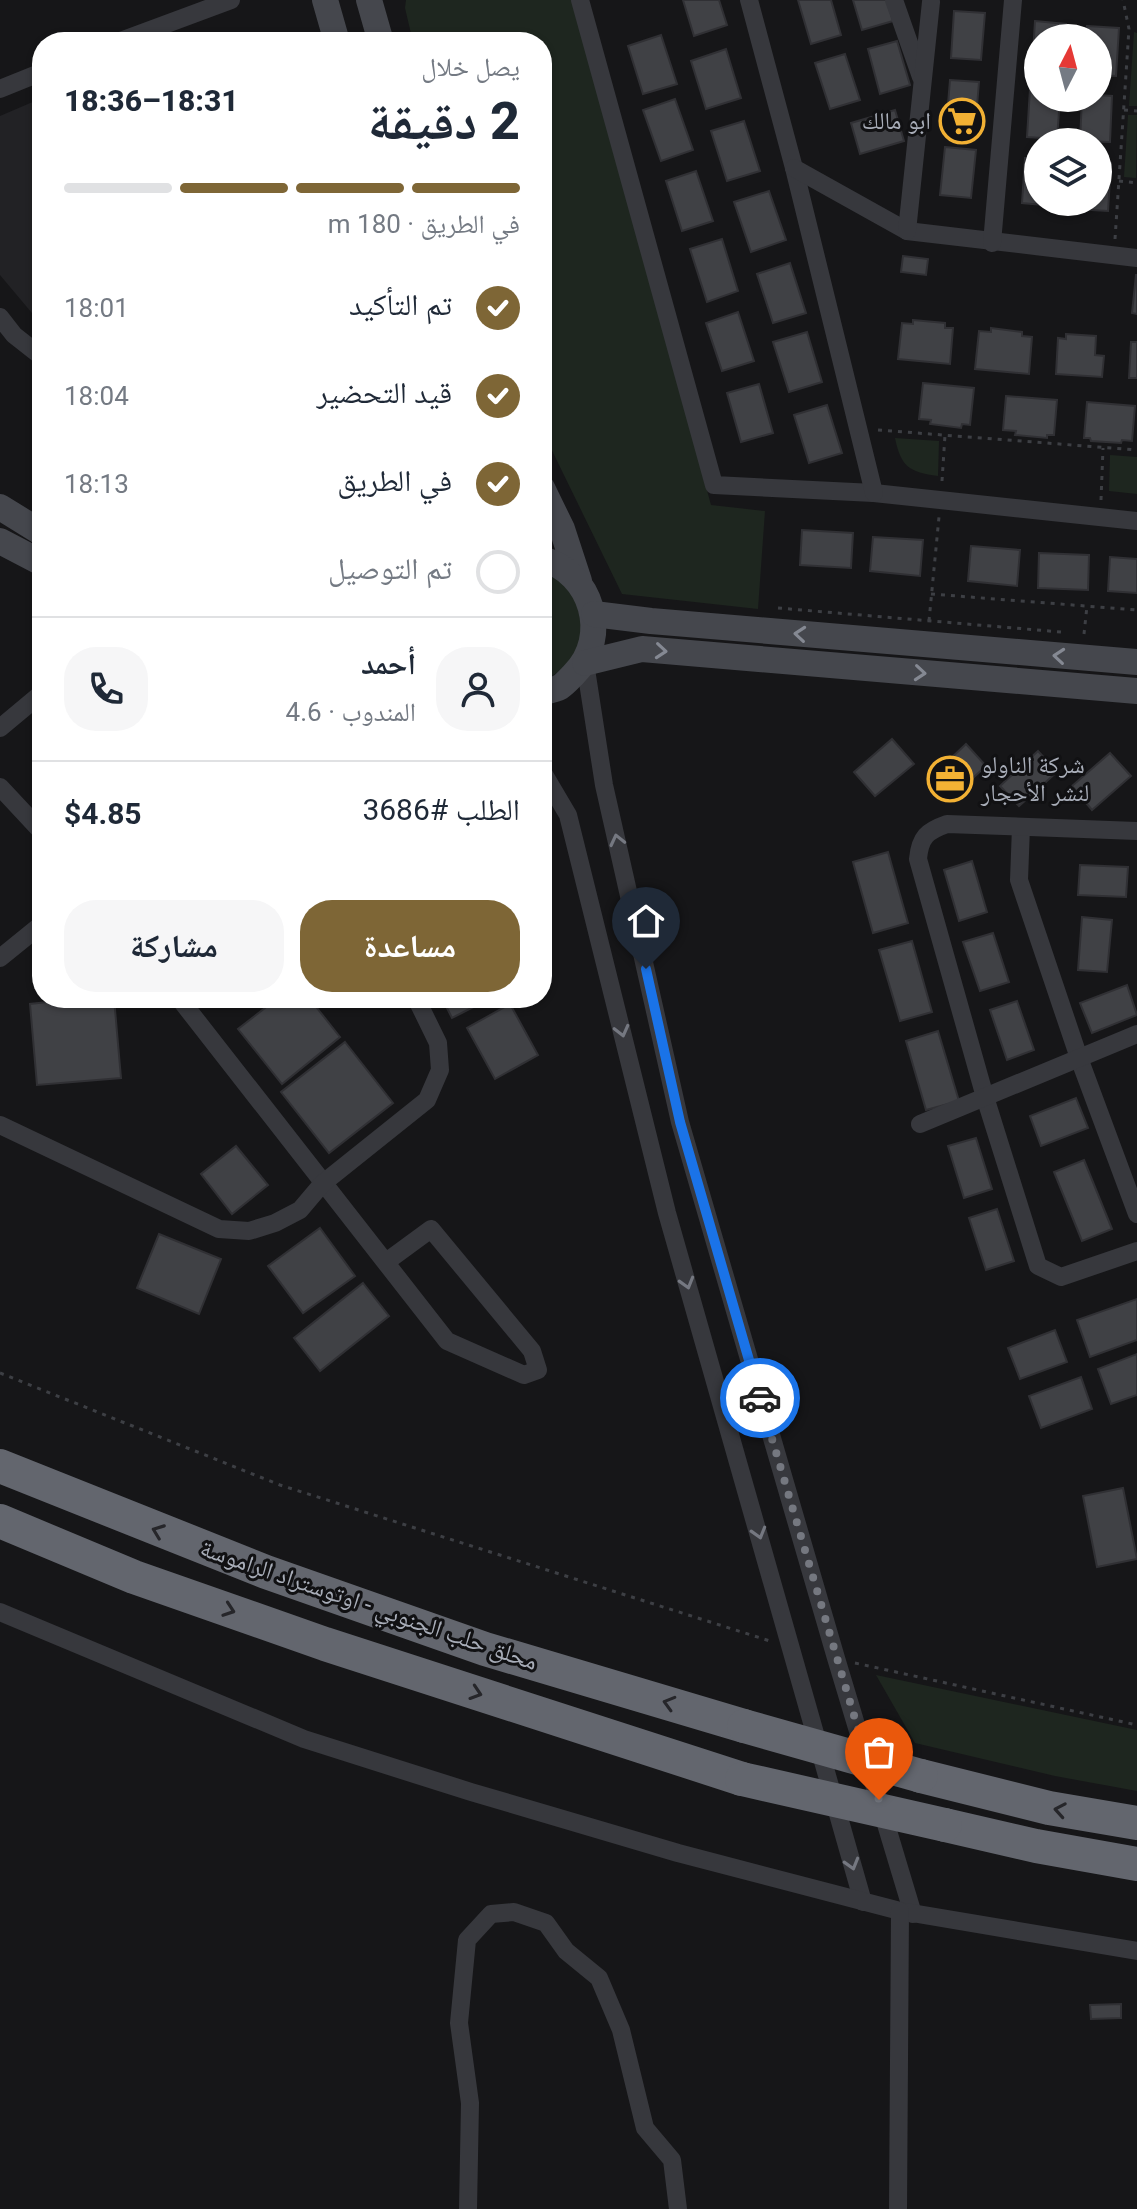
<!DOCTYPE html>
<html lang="ar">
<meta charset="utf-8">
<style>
body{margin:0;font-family:Roboto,"Noto Naskh Arabic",sans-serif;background:#f6f6f7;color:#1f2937;direction:rtl;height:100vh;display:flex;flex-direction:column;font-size:30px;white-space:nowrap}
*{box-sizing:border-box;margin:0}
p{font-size:26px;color:#747a83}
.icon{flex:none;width:44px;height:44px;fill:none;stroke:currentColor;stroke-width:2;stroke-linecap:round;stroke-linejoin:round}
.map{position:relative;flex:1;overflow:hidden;direction:ltr}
.panel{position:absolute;left:32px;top:32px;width:520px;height:976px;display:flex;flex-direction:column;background:#fff;border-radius:32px;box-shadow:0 2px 6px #0004;direction:rtl}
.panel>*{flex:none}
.needle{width:52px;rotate:6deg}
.buttons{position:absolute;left:1024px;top:24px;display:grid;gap:16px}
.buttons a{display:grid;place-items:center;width:88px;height:88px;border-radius:50%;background:#fff;box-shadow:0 2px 6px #0004;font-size:40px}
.pin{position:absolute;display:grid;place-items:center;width:68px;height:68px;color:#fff;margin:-82px -34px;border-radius:50% 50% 50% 0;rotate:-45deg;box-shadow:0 0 8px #0007}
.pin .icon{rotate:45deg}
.courier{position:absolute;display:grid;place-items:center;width:80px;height:80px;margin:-40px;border:6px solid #1a73e8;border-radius:50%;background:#fff;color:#222;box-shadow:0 2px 10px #0007}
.headline em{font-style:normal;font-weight:800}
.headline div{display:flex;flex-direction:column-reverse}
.headline{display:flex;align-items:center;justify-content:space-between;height:136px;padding:0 32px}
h1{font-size:52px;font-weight:800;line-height:60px}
.bar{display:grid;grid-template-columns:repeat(4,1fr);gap:12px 8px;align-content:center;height:96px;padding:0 32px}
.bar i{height:10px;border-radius:6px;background:#e0e1e3}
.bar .on{background:#7e6636}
.bar p{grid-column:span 4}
.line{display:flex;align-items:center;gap:20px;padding:0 32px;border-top:2px solid #e0e1e3}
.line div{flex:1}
.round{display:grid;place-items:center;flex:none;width:84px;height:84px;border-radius:32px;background:#f6f6f7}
ol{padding:0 32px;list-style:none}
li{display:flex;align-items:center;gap:24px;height:88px}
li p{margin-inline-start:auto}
li .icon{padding:8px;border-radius:50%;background:#7e6636;color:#fff;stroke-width:4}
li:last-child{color:#747a83}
li i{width:44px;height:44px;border:4px solid #e0e1e3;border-radius:50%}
.button{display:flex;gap:16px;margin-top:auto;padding:16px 32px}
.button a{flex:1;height:92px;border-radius:32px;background:#7e6636;color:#fff;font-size:32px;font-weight:800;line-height:92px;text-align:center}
.button a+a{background:#f6f6f7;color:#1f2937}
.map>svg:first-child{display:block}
.built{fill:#222225}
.green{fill:#1e261f}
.building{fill:#404145;stroke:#303034;stroke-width:2}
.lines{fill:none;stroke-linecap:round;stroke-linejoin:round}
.path{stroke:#3d3f44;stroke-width:3;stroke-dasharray:4 6;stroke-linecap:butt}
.street{stroke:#37383d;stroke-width:18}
.secondary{stroke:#45474d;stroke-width:26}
.highway{stroke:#63666e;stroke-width:34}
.highway-bridge{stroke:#63666e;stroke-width:34}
.oneway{stroke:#858993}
.oneway2{stroke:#757881}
.oneway3{stroke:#26262a}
.done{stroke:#757880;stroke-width:8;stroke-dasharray:0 14.4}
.route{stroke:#1a73e8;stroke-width:10}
.labels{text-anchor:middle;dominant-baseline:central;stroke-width:6;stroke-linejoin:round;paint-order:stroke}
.poi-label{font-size:24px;fill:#a8adb8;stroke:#111113;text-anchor:end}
.street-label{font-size:24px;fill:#a8adb8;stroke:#111113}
</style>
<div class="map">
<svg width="1137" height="2209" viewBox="0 0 1137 2209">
<rect width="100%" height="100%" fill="#161618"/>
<path class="built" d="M42,98V325L0,275V116Z"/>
<g class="green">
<path d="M406,0H574L711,505L765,511L758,609L622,594L542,430V42H413L405,8Z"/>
<path d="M1134,32L1137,33V106H1129Z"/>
<path d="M1128,115H1137L1136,178L1124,177Z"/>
<path d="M895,438L939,441L938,476C909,472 901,467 895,438Z"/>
<path d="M1110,455L1137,457V494L1109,491Z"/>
<path d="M542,572C566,578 576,595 580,617C581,623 584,630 583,636C578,656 562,674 542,680Z"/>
<path d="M876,1675L1137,1730V1791L1055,1776L915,1743Z"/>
</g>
<g class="building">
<path d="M683,0H719L727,25L694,36Z"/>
<path d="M798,0H831L841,35L811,44Z"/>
<path d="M853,0H887L893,21L862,30Z"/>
<path d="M954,11L985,13L981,60L951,58Z"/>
<path d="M1035,21L1066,24L1065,38H1038V71L1032,70Z"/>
<path d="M1087,26L1119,28L1116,76L1098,75V38H1086Z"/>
<path d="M661,35L677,84L643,94L628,46Z"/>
<path d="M897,41L910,85L880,94L868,49Z"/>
<path d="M726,49L741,98L706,109L691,61Z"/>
<path d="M845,54L860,100L830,109L815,63Z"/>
<path d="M950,80L979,82L975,130L946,128Z"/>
<path d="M1030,89L1038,90V98H1060L1057,139L1027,137Z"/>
<path d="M1098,95L1112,96L1110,142L1080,141L1082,98H1098Z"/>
<path d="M675,99L693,150L661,161L643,110Z"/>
<path d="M895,110L904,141L860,154L851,123Z"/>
<path d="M744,121L760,171L727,181L711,131Z"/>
<path d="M945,147L976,150L971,198L940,195Z"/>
<path d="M1025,158L1038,159V202H1054V206L1022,203Z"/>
<path d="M1098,162L1111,163L1108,211L1075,209L1076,202H1098Z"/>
<path d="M696,171L713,221L682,231L666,181Z"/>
<path d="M769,191L786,240L751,252L734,202Z"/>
<path d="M722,239L738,291L707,302L690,249Z"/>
<path d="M903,256L928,259L926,275L901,272Z"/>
<path d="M790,263L806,313L773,323L757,274Z"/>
<path d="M1136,275H1137V314L1132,313Z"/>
<path d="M738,312L754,361L722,371L706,323Z"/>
<path d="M913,320L945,323V328H953L950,364L898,359L902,323L913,324Z"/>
<path d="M991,328L1022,332V336L1032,337L1029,374L975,369L979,331L991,332Z"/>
<path d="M807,332L822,382L789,392L773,342Z"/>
<path d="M1066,334L1096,336L1095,355L1104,356L1102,377L1056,374L1058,338L1066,339Z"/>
<path d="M1131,342H1137V378H1129Z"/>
<path d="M923,383L974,388L970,425L962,424L961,428L930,424L931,420L919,419Z"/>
<path d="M759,384L773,433L741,442L727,393Z"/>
<path d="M1006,396L1057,400L1054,435H1047V438L1015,435L1016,431L1003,430Z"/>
<path d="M1087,402L1135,406L1132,441L1122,440L1121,443L1091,441L1090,438H1084Z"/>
<path d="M827,405L842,453L809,463L794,415Z"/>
<path d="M802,530L853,533L851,568L800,565Z"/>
<path d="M873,537L923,540L920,576L870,571Z"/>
<path d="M971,546L1020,550L1017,586L968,581Z"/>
<path d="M1039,553L1089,555L1088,590L1038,588Z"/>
<path d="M1110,557L1137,559V593L1108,591Z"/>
<path d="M892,739L914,764L875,796L854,772Z"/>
<path d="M966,744L986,766L948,801L928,780Z"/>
<path d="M1038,751L1057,772L1019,806L1000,786Z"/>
<path d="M1110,753L1131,776L1092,810L1072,786Z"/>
<path d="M888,852L908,923L873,933L853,862Z"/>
<path d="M972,861L987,912L959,921L944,870Z"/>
<path d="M1080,865L1128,867L1126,897L1078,895Z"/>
<path d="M1082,917L1112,920L1107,972L1078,970Z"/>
<path d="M993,933L1009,982L980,991L963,942Z"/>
<path d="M912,941L932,1012L900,1021L879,950Z"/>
<path d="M1127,985L1137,1015L1092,1033L1080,1003Z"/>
<path d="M56,998H114L121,1078L37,1085L30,1004L57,1001Z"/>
<path d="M278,998H309L340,1037L282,1084L238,1029Z"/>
<path d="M442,998H491L452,1018Z"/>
<path d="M1017,1001L1034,1050L1007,1060L990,1010Z"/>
<path d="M510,1004L538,1055L495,1079L467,1028Z"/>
<path d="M938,1031L959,1101L926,1110L906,1041Z"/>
<path d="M345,1042L393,1103L329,1153L281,1092Z"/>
<path d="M1076,1098L1088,1128L1041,1146L1030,1116Z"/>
<path d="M976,1138L992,1189L964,1198L948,1146Z"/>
<path d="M236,1146L268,1185L232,1214L201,1174Z"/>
<path d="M1084,1160L1112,1229L1082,1241L1054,1172Z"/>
<path d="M997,1209L1014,1261L986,1270L969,1218Z"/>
<path d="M320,1228L355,1276L303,1313L268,1266Z"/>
<path d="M159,1234L221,1259L199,1314L137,1288Z"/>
<path d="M363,1283L389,1316L320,1371L294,1338Z"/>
<path d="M1137,1299V1340L1090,1357L1077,1320Z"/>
<path d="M1055,1330L1067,1362L1020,1379L1008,1348Z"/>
<path d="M1137,1354V1395L1111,1404L1098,1369Z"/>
<path d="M1081,1377L1092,1409L1041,1428L1029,1396Z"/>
<path d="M1123,1488L1137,1559L1097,1567L1083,1496Z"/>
<path d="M1121,2004V2018L1091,2019L1090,2005Z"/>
</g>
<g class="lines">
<g class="path">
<path d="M1124,110L1137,111"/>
<path d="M1119,181L1137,183"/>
<path d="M1115,239L1129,29L1123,0"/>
<path d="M878,430L1137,450"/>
<path d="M942,481L945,435"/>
<path d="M1101,500L1103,448"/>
<path d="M931,594L1137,610"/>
<path d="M778,608L1061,632"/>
<path d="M929,621L939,517"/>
<path d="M1084,634L1087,606"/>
<path d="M0,1373L280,1485L770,1641"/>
<path d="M855,1663L1137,1725"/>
</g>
<g class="street">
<path d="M580,0L714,485L874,493L1137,521"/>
<path d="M749,0L794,168L874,493"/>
<path d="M894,0L921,77"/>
<path d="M118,42L231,0"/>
<path d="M0,89L42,72"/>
<path d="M794,168L907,231L1137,258"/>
<path d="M907,231L931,2"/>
<path d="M992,243L1013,0"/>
<path d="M0,317L14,335L42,357"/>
<path d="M585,663L604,785L680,1122L836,1658L913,1914"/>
<path d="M0,728L42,693"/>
<path d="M542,771L568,815L667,1213L863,1902"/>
<path d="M0,787L42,832"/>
<path d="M1021,827L1019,880L1079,1058L1137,1214"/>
<path d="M1137,831L947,824C927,831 920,837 918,859L985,1097L1038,1266L1061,1277L1137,1251"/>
<path d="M0,958L42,924"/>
<path d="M179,998L447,1341L524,1375L538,1370L532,1351L431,1229L386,1262"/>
<path d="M920,1124L1137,1034"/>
<path d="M0,1125L219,1229L249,1231L275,1223L300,1210L322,1184L427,1100L440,1070L438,1043L416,998"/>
<path d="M0,1612L304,1739L471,1792L678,1853L900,1911L1137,1951"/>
<path d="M468,2209L470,2103L459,2023L467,1940L491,1914L514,1912L546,1923L566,1951L599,1978L621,2030L645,2128L672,2160L678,2209"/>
<path d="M898,2209L900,1911"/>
</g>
<g class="secondary">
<path d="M325,0L337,42"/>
<path d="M369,0L381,42"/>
<path d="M542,488L562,529L579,581"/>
<path d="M0,507L42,533"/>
<path d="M0,541L42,563"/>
<path d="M542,559C592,572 611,637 574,674C570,678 565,684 560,687C555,690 547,691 542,692"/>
<path d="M594,614L651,621L1137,662"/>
<path d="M585,663L642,649L1137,691"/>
</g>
<g class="highway">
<path d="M0,1466L266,1572L485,1649L744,1726"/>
<path d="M0,1521L134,1577L325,1644L742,1779"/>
<path d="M921,1776L1049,1808L1137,1823"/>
<path d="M945,1825L1036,1846L1137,1864"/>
</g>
<g class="highway-bridge">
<path d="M744,1726L921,1776"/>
<path d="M742,1779L945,1825"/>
</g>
</g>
<defs><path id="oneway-chevron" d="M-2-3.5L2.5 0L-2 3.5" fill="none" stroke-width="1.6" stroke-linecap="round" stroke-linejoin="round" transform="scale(2)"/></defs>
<g class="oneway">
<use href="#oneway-chevron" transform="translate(800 634) rotate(-175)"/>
<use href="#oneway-chevron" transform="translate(661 651) rotate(5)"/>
<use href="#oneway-chevron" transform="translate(1059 656) rotate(-175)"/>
<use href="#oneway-chevron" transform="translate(920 673) rotate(5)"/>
</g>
<g class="oneway2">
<use href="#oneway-chevron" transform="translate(617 840) rotate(-103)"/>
<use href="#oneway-chevron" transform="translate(622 1031) rotate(76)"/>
<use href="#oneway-chevron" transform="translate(687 1283) rotate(74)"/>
<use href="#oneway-chevron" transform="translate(759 1533) rotate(74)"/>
<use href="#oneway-chevron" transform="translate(852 1864) rotate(74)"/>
</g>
<g class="oneway3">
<use href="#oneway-chevron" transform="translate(158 1531) rotate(-159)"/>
<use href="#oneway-chevron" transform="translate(229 1610) rotate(19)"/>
<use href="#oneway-chevron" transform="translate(476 1693) rotate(18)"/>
<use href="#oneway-chevron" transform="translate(669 1703) rotate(-164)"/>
<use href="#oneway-chevron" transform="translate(1060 1810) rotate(-170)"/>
</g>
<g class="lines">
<path class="done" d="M760,1398L879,1800"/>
<path class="route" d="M646,969L680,1122L760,1398"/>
</g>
<defs>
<g id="supermarket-ring" transform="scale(2.3)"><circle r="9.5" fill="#111113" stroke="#f2b134" stroke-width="1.5"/><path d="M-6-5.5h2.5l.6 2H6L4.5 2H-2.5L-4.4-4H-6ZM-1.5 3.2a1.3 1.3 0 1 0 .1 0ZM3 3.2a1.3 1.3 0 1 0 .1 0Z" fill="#f2b134"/></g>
<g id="office-ring" transform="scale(2.3)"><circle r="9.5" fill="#111113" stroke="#f2b134" stroke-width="1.5"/><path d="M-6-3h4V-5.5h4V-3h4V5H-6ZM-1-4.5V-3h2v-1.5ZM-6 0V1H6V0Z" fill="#f2b134"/></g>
</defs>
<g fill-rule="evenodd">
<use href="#supermarket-ring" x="962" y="121"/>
<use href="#office-ring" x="950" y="779"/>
</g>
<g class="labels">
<g class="poi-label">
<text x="931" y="121">ابو مالك</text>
<text x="981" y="765" text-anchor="start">شركة الناولو<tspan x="981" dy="28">لنشر الأحجار</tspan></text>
</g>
<g class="street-label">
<text transform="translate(369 1605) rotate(19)">محلق حلب الجنوبي - اوتوستراد الراموسة</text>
</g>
</g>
</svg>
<div class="buttons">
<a><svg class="needle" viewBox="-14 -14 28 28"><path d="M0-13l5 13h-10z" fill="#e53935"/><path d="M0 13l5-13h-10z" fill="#747a83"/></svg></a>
<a><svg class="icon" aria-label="layers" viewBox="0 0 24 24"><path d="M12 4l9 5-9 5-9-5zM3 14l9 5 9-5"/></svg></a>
</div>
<div class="pin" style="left:879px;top:1800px;background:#ea580c"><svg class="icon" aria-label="bag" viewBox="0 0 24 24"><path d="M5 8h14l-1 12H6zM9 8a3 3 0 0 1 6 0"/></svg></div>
<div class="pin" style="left:646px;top:969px;background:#1f2937"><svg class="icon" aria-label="home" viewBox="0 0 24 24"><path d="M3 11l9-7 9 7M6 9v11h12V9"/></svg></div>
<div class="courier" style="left:760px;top:1398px"><svg class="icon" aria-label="car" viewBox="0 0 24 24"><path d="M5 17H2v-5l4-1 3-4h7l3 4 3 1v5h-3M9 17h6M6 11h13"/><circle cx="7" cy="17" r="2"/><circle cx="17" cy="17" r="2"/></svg></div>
<section class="panel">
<div class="headline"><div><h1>2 دقيقة</h1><p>يصل خلال</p></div><em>18:31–18:36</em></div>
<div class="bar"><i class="on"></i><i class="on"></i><i class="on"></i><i></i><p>في الطريق · 180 m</p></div>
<ol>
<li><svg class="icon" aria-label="check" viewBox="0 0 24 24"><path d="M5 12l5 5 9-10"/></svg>تم التأكيد<p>18:01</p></li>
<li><svg class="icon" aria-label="check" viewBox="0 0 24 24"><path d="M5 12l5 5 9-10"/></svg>قيد التحضير<p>18:04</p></li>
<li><svg class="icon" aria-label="check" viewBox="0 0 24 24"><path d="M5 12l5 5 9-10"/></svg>في الطريق<p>18:13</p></li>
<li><i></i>تم التوصيل</li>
</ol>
<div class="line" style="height:144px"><a class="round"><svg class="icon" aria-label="person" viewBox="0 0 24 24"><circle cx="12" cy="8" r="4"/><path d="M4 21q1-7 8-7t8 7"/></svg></a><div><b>أحمد</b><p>المندوب · 4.6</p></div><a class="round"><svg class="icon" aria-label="phone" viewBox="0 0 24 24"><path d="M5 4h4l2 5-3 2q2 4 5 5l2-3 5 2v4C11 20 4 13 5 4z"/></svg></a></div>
<div class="line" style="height:104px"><div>الطلب #3686</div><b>$4.85</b></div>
<div class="button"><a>مساعدة</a><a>مشاركة</a></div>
</section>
</div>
